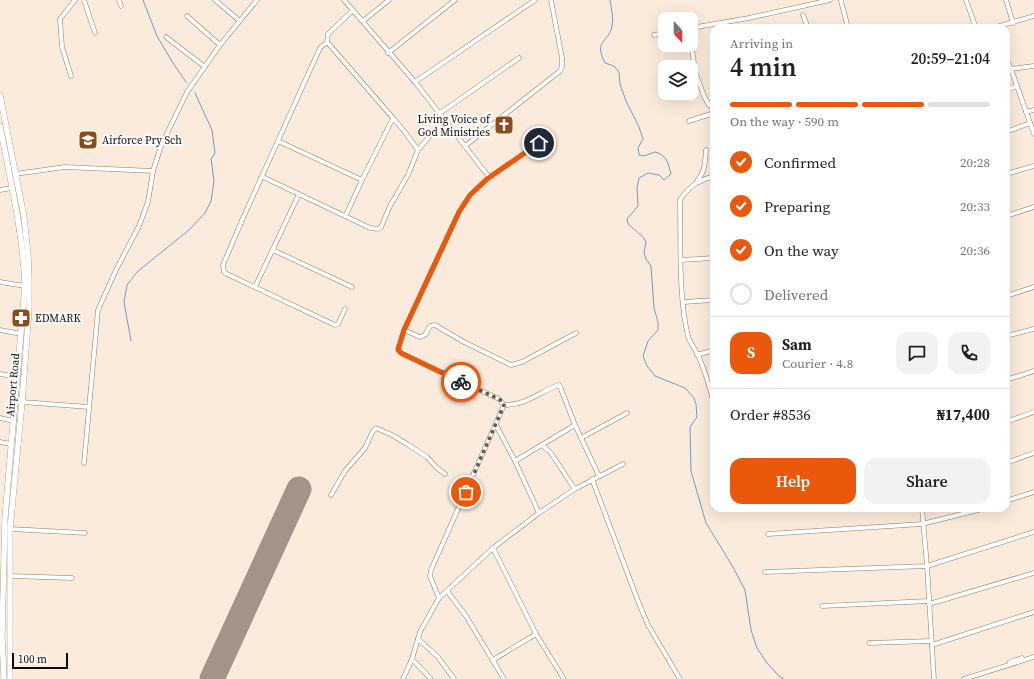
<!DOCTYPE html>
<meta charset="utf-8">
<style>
body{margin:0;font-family:"Source Serif 4",serif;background:#f2f2f2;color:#202124;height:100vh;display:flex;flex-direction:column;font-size:15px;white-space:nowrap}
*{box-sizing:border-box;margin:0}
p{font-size:13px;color:#757577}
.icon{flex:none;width:22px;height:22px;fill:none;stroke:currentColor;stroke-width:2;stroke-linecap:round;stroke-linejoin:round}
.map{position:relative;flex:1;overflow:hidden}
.sheet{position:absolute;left:710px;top:24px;width:300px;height:488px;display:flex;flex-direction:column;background:#fff;border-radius:12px;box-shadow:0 4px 16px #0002}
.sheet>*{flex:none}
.needle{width:26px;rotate:159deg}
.buttons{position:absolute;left:658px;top:12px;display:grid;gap:8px}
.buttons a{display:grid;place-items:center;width:40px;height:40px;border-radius:8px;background:#fff;box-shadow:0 4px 16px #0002;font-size:20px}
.scale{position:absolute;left:12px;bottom:10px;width:56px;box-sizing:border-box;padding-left:4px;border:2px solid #150c05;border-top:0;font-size:11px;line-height:14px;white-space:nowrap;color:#150c05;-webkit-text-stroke:3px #fbfbfb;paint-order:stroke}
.pin{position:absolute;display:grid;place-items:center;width:34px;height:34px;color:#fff;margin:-17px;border:2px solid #fff;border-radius:50%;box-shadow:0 1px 4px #0007}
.courier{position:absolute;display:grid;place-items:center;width:40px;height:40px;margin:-20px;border:3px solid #ea580c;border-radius:50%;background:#fff;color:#222;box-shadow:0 1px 5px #0007}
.head em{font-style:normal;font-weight:600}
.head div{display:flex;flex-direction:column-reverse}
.head{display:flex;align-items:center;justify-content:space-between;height:68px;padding:0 20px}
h1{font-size:26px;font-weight:600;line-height:30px}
.bar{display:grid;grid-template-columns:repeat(4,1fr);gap:6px 4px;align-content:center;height:48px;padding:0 20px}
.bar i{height:5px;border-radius:3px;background:#e0e0e0}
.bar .on{background:#ea580c}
.bar p{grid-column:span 4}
.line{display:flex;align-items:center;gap:10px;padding:0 20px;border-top:1px solid #e0e0e0}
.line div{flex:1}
.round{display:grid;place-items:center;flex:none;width:42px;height:42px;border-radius:12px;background:#f2f2f2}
ol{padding:0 20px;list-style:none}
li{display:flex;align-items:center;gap:12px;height:44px}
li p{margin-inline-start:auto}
li .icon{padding:4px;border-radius:50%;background:#ea580c;color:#fff;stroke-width:4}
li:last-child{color:#757577}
li i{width:22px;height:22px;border:2px solid #e0e0e0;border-radius:50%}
.button{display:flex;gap:8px;margin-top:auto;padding:8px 20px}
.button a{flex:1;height:46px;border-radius:12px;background:#ea580c;color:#fff;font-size:16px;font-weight:600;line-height:46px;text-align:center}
.button a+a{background:#f2f2f2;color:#202124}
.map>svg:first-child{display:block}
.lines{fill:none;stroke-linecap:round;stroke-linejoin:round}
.stream{stroke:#759ac7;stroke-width:1}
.runway{stroke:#a29489;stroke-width:25}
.minor-casing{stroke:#927a64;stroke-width:5}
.major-casing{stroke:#927a64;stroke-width:6}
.minor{stroke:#fff;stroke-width:4}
.major{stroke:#fff;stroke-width:5.5}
.done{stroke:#665a50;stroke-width:4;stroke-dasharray:0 7.2}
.route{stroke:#ea580c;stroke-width:5}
.labels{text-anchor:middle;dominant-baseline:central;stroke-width:4;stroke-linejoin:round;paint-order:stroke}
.poi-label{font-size:11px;fill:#150c05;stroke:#fbfbfb;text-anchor:start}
.street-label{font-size:11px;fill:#150c05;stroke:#fbfbfb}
</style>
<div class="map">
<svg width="1034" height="679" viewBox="0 0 1034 679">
<rect width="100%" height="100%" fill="#fbebdc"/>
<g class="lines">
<g class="stream">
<path d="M143,0L157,36L173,63L186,82"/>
<path d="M610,0C611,8 614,18 612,26C609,43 593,40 605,63L614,66L619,72L620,84L626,101L639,127L643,139L638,148L639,155L644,156L655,152C667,155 668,163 671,174L664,180L659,175L648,173L639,178L637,188L638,206L627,219L628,224L643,237L646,242L644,252L646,259L651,266L654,308L658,322V330L648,341L643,356L647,366L655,376L685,388L694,398L696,404L697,417L690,427L691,471L706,523L733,567L745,590L751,630L757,648L767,663L779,676L784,679"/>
<path d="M131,341L124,302L127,285L137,272L189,230L205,213L211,201L214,181L211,159L215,153L212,130L195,93"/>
</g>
<path class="runway" d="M212,679L299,489"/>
<g class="minor-casing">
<g id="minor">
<path d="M84,0L95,33"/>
<path d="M119,0L121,6"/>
<path d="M215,0L240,21"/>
<path d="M344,0L415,82L489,177"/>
<path d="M966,0L976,28"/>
<path d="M1006,0L1013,23"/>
<path d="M841,1L848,28"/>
<path d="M803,15L808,28"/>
<path d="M187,16L220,45"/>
<path d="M363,21L389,0"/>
<path d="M691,28L749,18L830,0"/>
<path d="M993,28L1034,16"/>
<path d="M654,35L665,33"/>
<path d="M166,37L205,67"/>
<path d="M327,42L393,118L362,180L346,215"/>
<path d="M692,49L694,63V69L704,96L709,105L714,109"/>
<path d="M388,53L455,0"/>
<path d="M1006,58L1011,69L1034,134"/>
<path d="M1011,69L1034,66"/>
<path d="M71,76L62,47L60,19L75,0"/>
<path d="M415,82L535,0"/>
<path d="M1006,90L1017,86"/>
<path d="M1026,112L1034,110"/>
<path d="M440,113L519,58"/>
<path d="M393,118L404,131L418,150"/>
<path d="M689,121L714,113"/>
<path d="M1006,132L1030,123"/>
<path d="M278,141L362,180"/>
<path d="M465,146L560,71L562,67V58L551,0"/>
<path d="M15,174L65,167L153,171"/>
<path d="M1006,174L1034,166"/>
<path d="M714,176C698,181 690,185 680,200C681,242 678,295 688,336C690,343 695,349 698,355C705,371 710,388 714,404"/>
<path d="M263,177L370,228L378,229L381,227L390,206L408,175L418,150L444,119"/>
<path d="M697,181C705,172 705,163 706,150"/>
<path d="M0,190L11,188"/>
<path d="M1006,216L1034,207"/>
<path d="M273,250L352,287"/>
<path d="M681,260L714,258"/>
<path d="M0,282L25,286"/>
<path d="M255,287L299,194"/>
<path d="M1006,296L1034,287"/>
<path d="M683,302L714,300"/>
<path d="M345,309L338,324L335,325L227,274L224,272L223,265L243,218L320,48L327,42L328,34L352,11"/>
<path d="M0,330L21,334"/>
<path d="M404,330L420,337L425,335L430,326L435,325L464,342L511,365L522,362L576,333"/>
<path d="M1006,336L1034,329"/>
<path d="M697,355L714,350"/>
<path d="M0,374L18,377"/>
<path d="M1006,380L1034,371"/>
<path d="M22,402L89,407"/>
<path d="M504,405L499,399L401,353L398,348L404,330L459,212L470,195L487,179L539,143"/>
<path d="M504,405C527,405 539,392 559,385L561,389L575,425L599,476"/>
<path d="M0,418L14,421"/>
<path d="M1006,422L1034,412"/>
<path d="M496,425L515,461L539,513"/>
<path d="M581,438L627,413"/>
<path d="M0,442L11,444"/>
<path d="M542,445L551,453L574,488"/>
<path d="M515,461L575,425"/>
<path d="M84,463L98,310L116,270L139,226L148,202L153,171L161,146L187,92L220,45L257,0"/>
<path d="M1006,463L1034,453"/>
<path d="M592,479L638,601L648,625L680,679"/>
<path d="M331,495L345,471L365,448L373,431L376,428L392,435L407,444L427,457L437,468L445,474"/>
<path d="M1006,501L1034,492"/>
<path d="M922,508L927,566L934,679"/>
<path d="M10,529L85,533"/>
<path d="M768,534L922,524L986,508"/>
<path d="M493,548L536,634L564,679"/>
<path d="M765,572L927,566L1034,532"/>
<path d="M10,576L72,578"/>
<path d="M447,591L466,616L504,679"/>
<path d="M439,598L430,576L431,570L504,405"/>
<path d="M929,604L1034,573"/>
<path d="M822,606L929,601"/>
<path d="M418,639L438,657L454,679"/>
<path d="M869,643L931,641"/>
<path d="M932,645L1034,612"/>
<path d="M412,659L431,679"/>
<path d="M493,660L536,634"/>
<path d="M1010,662L1022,658"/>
<path d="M403,679L412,659L420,632L439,598L493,548L539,513L575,489L623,464"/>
<path d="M964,679L1034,657"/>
</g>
</g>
<g class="major-casing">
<g id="major">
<path d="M0,95L24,217L28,255L29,278V309L22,402L10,529V679"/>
<path d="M0,126C10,179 23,232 25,286L5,517L2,637L4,679"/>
</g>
</g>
<use href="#minor" class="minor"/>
<use href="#major" class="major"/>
</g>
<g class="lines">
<path class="done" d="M461,382L499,399L504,403V405L466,492"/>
<path class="route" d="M461,382L401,353L398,350L404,330L459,212L470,195L487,179L539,143"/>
</g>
<defs>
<g id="church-square" transform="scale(1)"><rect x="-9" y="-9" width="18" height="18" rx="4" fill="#8c4b17" stroke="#fbfbfb"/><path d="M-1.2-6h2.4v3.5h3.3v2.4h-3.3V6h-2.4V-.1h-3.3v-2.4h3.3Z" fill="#fff"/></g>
<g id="school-square" transform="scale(1)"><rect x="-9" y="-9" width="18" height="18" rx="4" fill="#8c4b17" stroke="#fbfbfb"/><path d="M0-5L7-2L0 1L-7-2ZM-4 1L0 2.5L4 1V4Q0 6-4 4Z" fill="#fff"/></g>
<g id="pharmacy-square" transform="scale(1)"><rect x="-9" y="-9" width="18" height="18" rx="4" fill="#8c4b17" stroke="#fbfbfb"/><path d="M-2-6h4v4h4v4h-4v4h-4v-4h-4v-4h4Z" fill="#fff"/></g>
</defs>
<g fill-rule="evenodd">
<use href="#church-square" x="504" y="125"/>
<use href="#school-square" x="88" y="140"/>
<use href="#pharmacy-square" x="21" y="318"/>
</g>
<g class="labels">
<g class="poi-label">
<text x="490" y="119" text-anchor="end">Living Voice of<tspan x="490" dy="13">God Ministries</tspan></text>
<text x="102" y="140">Airforce Pry Sch</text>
<text x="35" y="318">EDMARK</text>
</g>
<g class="street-label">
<text transform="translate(13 385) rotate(-85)">Airport Road</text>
</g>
</g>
</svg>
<div class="buttons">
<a><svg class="needle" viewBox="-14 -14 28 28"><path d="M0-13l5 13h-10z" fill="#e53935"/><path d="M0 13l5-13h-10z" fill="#757577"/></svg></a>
<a><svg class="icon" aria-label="layers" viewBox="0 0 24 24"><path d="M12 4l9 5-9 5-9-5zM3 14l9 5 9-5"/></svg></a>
</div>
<div class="scale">100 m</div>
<div class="pin" style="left:466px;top:492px;background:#ea580c"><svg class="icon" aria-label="bag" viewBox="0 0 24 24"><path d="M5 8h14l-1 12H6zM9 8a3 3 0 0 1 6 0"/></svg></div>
<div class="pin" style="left:539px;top:143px;background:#1f2937"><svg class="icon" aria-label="home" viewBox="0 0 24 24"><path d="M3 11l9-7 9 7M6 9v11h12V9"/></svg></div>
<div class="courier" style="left:461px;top:382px"><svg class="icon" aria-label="bike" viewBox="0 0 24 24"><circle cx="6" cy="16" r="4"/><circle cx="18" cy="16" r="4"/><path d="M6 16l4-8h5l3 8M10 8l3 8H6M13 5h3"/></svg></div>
<section class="sheet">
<div class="head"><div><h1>4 min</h1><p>Arriving in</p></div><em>20:59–21:04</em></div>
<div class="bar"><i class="on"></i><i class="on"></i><i class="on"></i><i></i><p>On the way · 590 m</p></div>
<ol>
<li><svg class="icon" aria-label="check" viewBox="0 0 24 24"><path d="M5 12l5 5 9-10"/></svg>Confirmed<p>20:28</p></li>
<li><svg class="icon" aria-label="check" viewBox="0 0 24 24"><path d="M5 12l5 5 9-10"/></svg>Preparing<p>20:33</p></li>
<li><svg class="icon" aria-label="check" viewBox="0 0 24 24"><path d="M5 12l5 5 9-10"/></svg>On the way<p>20:36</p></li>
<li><i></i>Delivered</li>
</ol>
<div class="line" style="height:72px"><b class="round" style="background:#ea580c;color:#fff">S</b><div><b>Sam</b><p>Courier · 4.8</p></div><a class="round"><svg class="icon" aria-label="chat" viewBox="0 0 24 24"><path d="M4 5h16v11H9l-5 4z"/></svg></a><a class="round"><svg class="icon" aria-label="phone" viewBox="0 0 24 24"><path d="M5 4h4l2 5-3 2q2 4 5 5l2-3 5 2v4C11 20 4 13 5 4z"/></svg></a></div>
<div class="line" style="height:52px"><div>Order #8536</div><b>₦17,400</b></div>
<div class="button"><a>Help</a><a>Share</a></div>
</section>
</div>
